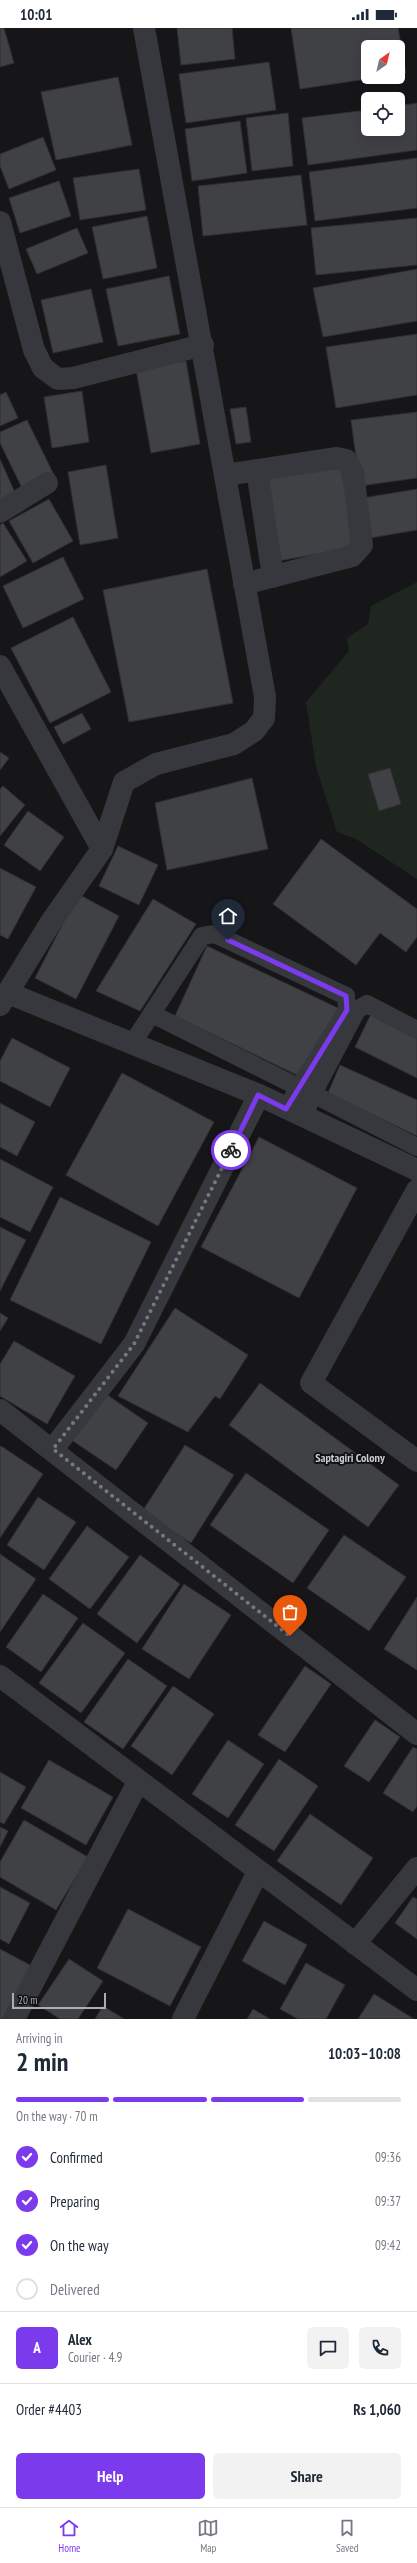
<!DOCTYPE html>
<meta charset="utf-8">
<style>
body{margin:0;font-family:"PT Sans Narrow",sans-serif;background:#f2f2f3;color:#1f2937;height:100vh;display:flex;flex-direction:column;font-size:15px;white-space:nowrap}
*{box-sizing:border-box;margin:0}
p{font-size:13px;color:#747a83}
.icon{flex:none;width:22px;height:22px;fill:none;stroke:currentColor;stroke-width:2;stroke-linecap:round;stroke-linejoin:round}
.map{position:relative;height:1991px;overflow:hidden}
.sheet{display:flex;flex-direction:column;background:#fff;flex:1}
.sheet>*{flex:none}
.needle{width:26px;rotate:34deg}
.controls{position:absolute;left:361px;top:12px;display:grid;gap:8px}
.controls a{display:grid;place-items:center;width:44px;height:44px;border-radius:6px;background:#fff;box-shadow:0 4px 16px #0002;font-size:20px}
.scale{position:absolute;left:12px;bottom:10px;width:94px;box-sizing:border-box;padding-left:4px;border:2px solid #a8adb8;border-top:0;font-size:11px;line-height:14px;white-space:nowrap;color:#a8adb8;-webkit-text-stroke:3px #111113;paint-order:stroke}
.pin{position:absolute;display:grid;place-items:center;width:34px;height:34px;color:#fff;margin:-41px -17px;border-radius:50% 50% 50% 0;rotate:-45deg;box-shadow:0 0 4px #0007}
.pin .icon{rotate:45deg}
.courier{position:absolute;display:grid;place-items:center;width:40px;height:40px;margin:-20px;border:3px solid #7c3aed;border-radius:50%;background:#fff;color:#222;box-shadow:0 1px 5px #0007}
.overview em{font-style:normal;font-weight:700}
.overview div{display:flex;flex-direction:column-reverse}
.overview{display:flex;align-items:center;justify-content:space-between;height:68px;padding:0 16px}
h1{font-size:26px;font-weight:700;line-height:30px}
.bar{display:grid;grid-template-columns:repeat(4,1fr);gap:6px 4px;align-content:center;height:48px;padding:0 16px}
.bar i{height:5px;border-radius:3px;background:#e0e1e3}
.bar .on{background:#7c3aed}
.bar p{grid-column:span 4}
.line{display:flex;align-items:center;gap:10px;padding:0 16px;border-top:1px solid #e0e1e3}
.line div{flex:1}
.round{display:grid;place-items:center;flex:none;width:42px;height:42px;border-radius:6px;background:#f2f2f3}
ol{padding:0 16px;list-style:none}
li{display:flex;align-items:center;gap:12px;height:44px}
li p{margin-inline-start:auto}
li .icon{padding:4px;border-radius:50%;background:#7c3aed;color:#fff;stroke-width:4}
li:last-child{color:#747a83}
li i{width:22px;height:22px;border:2px solid #e0e1e3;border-radius:50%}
.primary-button{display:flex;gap:8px;margin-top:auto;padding:8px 16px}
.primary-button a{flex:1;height:46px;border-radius:6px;background:#7c3aed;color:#fff;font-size:16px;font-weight:700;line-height:46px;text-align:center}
.primary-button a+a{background:#f2f2f3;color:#1f2937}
.status{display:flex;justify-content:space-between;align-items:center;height:28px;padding:0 20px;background:#fff;direction:ltr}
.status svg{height:11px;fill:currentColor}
.dock{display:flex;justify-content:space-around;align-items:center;height:56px;border-top:1px solid #e0e1e3;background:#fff;font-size:11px;color:#747a83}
.dock a{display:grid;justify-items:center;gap:2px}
.dock .on{color:#7c3aed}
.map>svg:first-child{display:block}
.green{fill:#1e261f}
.building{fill:#404145;stroke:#303034}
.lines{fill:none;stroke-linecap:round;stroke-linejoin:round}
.service{stroke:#37383d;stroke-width:18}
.minor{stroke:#37383d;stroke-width:22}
.done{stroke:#757880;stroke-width:4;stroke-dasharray:0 7.2}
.route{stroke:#7c3aed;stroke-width:5}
.labels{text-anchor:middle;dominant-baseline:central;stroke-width:4;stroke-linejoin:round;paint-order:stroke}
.neighbourhood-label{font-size:12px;font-weight:bold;fill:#c9ccd4;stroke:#111113}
</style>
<div class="status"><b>10:01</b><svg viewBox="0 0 49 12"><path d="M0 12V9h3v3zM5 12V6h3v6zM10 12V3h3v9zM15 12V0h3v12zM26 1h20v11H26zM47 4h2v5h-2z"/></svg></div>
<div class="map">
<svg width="417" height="1991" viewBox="0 0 417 1991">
<rect width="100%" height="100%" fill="#161618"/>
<path class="green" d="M417,554V851L356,811L337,804L316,739L306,674L349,623L347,610L368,596L371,578Z"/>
<g class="building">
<path d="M0,0H4L14,35L0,39Z"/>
<path d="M177,0H232L235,31L181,37Z"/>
<path d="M291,0H398L406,45L398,46V19H368V49H380L300,61Z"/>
<path d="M269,34L276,82L186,95L179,46Z"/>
<path d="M118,49L132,117L56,132L41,64Z"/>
<path d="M417,75V122L308,137L302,90L368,82V101H398V78Z"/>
<path d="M288,85L293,138L252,143L246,90Z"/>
<path d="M240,93L247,145L192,153L185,101Z"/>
<path d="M43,109L56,142L9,161L0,138V126Z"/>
<path d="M417,130V180L315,193L309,144Z"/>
<path d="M139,141L146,182L80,192L73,150Z"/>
<path d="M301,147L307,197L203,208L198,158Z"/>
<path d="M59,153L71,188L20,205L9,170Z"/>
<path d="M147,188L157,240L103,251L92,199Z"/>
<path d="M417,190V237L316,247L311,200Z"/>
<path d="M77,200L88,225L37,246L26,221Z"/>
<path d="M417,241V293L323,309L313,260Z"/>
<path d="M169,248L180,306L118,318L106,261Z"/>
<path d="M91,261L103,314L53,325L41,272Z"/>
<path d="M417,306V367L336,380L326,319Z"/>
<path d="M186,333L200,416L151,425L136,341Z"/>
<path d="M82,363L89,414L52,420L44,369Z"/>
<path d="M6,364L18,390L0,398V367Z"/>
<path d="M246,379L251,414L236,416L230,381Z"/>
<path d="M417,384V450L360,458L351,392Z"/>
<path d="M27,392L54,447L23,462L0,415V404Z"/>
<path d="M0,431L16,467L0,474Z"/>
<path d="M340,434L356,519L278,533L262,449Z"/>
<path d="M106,437L118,510L80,517L68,444Z"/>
<path d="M417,461V502L370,510L363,470Z"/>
<path d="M49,471L73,513L33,535L9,493Z"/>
<path d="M3,495L27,533L0,549V497Z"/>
<path d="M63,529L84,571L23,600L3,558Z"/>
<path d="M207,541L233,675L129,694L103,562Z"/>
<path d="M73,589L111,664L50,695L11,620Z"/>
<path d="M82,685L91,701L63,716L54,699Z"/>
<path d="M0,724L9,730L0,742Z"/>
<path d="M390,740L401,776L379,783L368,746Z"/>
<path d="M252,750L268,821L167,842L155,775Z"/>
<path d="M3,758L25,777L0,808V761Z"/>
<path d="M28,783L64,809L40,843L4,817Z"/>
<path d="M321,811L417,881V909L406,924L380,905L356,937L273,876Z"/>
<path d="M118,818L158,837L139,877L99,858Z"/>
<path d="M0,840L36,859L8,911L0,907Z"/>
<path d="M78,866L119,888L76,971L35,950Z"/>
<path d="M153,871L196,896L140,983L96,963Z"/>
<path d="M207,918L340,981L301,1049L175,988Z"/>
<path d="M371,986L417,1011V1050L355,1019Z"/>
<path d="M12,1010L70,1040L50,1079L0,1053V1033Z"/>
<path d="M340,1037L417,1072V1108L328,1065Z"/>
<path d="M122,1045L214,1094L158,1198L66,1147Z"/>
<path d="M0,1075L35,1094L17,1128L0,1119Z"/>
<path d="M259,1109L357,1160L299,1270L201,1219Z"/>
<path d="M0,1131L53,1159L30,1204L0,1189Z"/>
<path d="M60,1169L151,1214L101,1316L10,1272Z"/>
<path d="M0,1199L26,1212L0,1263Z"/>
<path d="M175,1280L248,1327L220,1371L215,1368L188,1404L118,1368Z"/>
<path d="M0,1285L8,1290L0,1303Z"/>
<path d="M14,1313L75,1348L47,1396L0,1368V1336Z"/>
<path d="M260,1355L399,1457L368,1499L229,1397Z"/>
<path d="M103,1364L148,1395L116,1442L70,1411Z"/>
<path d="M185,1417L234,1447L191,1515L142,1484Z"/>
<path d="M1,1418L43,1446L0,1510V1419Z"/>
<path d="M246,1445L329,1502L293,1555L210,1497Z"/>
<path d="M38,1469L76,1494L44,1542L7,1517Z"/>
<path d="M87,1498L129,1529L90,1581L49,1551Z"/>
<path d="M344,1507L406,1549L369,1603L307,1560Z"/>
<path d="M0,1526L36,1551L0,1604Z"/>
<path d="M140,1527L180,1556L137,1615L97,1586Z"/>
<path d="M184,1556L231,1587L189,1651L142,1621Z"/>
<path d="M43,1566L78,1590L41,1644L6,1619Z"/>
<path d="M417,1569V1642L384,1621Z"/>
<path d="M83,1595L125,1625L81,1685L39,1655Z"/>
<path d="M128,1631L167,1658L123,1721L84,1694Z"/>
<path d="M305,1638L331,1656L285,1724L258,1707Z"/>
<path d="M173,1658L214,1686L172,1747L131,1718Z"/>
<path d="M375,1692L400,1709L369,1754L344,1738Z"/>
<path d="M228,1712L264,1736L228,1790L192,1766Z"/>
<path d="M413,1719L417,1721V1778L413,1784L383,1765Z"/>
<path d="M279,1731L318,1758L274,1823L235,1797Z"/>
<path d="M49,1732L113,1769L86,1817L21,1780Z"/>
<path d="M0,1744L26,1759L4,1796L0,1794Z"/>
<path d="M310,1786L373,1830L341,1877L277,1833Z"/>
<path d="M24,1792L88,1829L56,1882L0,1849V1834Z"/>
<path d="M0,1799L8,1803L0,1819Z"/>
<path d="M0,1859L30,1875L9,1916L0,1911Z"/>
<path d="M413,1869L417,1871V1911L395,1895Z"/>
<path d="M128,1881L201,1919L170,1978L97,1940Z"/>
<path d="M264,1893L307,1917L285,1957L242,1933Z"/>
<path d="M0,1921L32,1938L3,1991H0Z"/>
<path d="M69,1931L103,1953L78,1991H60L38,1977Z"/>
<path d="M306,1935L345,1957L326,1991H298L280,1981Z"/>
<path d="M374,1966L414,1991H358Z"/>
<path d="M103,1978L124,1991H95Z"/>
<path d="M253,1981L270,1991H247Z"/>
</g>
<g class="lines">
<g class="service">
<path d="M152,986L300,1060"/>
<path d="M132,1016L202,908L215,906L346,968L347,982L286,1081"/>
<path d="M313,1066L417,1119"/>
<path d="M306,1089L309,1073L357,982L367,976L417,1002"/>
</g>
<g class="minor">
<path d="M0,194L34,322L43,340L58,351L73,350L203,317"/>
<path d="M257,442L273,549"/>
<path d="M225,447L337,430L346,432L353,444L362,517L352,528L244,556"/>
<path d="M0,484L47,455"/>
<path d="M0,638L102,821"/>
<path d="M8,965L259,1067L417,1142"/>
<path d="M0,977L51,894L102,821L124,754L156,736L234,716L254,703L264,690L265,669L144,0"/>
<path d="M417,1162L311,1355L417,1433"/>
<path d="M0,1382L417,1706"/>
<path d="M53,1421L134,1316L259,1067"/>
<path d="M0,1648L417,1962"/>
<path d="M355,1916L417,1840"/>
<path d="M14,1991L138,1754"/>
<path d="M183,1991L258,1844"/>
</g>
</g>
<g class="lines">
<path class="done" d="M231,1122L134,1316L53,1421L290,1608"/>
<path class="route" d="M228,912L346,968L347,982L286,1081L258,1067L231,1122"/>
</g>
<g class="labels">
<g class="neighbourhood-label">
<text x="350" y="1429">Saptagiri Colony</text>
</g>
</g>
</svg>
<div class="controls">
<a><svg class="needle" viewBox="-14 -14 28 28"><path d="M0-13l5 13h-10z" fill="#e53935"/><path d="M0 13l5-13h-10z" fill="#747a83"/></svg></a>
<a><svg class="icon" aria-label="locate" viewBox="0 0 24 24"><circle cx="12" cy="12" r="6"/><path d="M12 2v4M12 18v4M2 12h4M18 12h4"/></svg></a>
</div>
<div class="scale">20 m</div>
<div class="pin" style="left:290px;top:1608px;background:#ea580c"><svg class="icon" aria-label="bag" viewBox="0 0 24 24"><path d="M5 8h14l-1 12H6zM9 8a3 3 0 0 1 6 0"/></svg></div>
<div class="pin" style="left:228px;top:912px;background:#1f2937"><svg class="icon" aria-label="home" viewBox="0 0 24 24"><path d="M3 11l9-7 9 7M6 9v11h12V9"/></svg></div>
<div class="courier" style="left:231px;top:1122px"><svg class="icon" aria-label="bike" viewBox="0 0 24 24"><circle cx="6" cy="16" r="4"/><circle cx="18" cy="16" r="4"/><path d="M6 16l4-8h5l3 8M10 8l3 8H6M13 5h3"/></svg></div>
</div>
<section class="sheet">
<div class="overview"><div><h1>2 min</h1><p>Arriving in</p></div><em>10:03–10:08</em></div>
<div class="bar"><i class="on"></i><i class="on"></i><i class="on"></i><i></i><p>On the way · 70 m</p></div>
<ol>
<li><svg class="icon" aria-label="check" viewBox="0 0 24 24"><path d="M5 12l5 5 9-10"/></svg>Confirmed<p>09:36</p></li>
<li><svg class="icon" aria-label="check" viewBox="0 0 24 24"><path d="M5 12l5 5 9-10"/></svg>Preparing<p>09:37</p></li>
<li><svg class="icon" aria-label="check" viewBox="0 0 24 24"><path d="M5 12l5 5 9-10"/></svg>On the way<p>09:42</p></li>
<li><i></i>Delivered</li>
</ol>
<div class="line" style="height:72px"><b class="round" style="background:#7c3aed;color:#fff">A</b><div><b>Alex</b><p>Courier · 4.9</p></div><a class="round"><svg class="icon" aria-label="chat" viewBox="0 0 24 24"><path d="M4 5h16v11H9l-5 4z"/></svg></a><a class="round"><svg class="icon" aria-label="phone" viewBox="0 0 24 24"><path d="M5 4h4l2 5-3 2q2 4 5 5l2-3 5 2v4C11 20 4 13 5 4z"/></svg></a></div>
<div class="line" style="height:52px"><div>Order #4403</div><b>Rs 1,060</b></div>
<div class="primary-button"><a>Help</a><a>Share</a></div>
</section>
<nav class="dock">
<a class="on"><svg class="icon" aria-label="home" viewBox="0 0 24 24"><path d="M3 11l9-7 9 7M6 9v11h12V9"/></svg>Home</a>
<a><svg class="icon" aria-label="map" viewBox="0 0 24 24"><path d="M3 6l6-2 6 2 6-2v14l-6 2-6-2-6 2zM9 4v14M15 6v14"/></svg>Map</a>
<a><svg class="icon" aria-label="saved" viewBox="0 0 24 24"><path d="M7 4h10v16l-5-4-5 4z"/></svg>Saved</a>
</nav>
